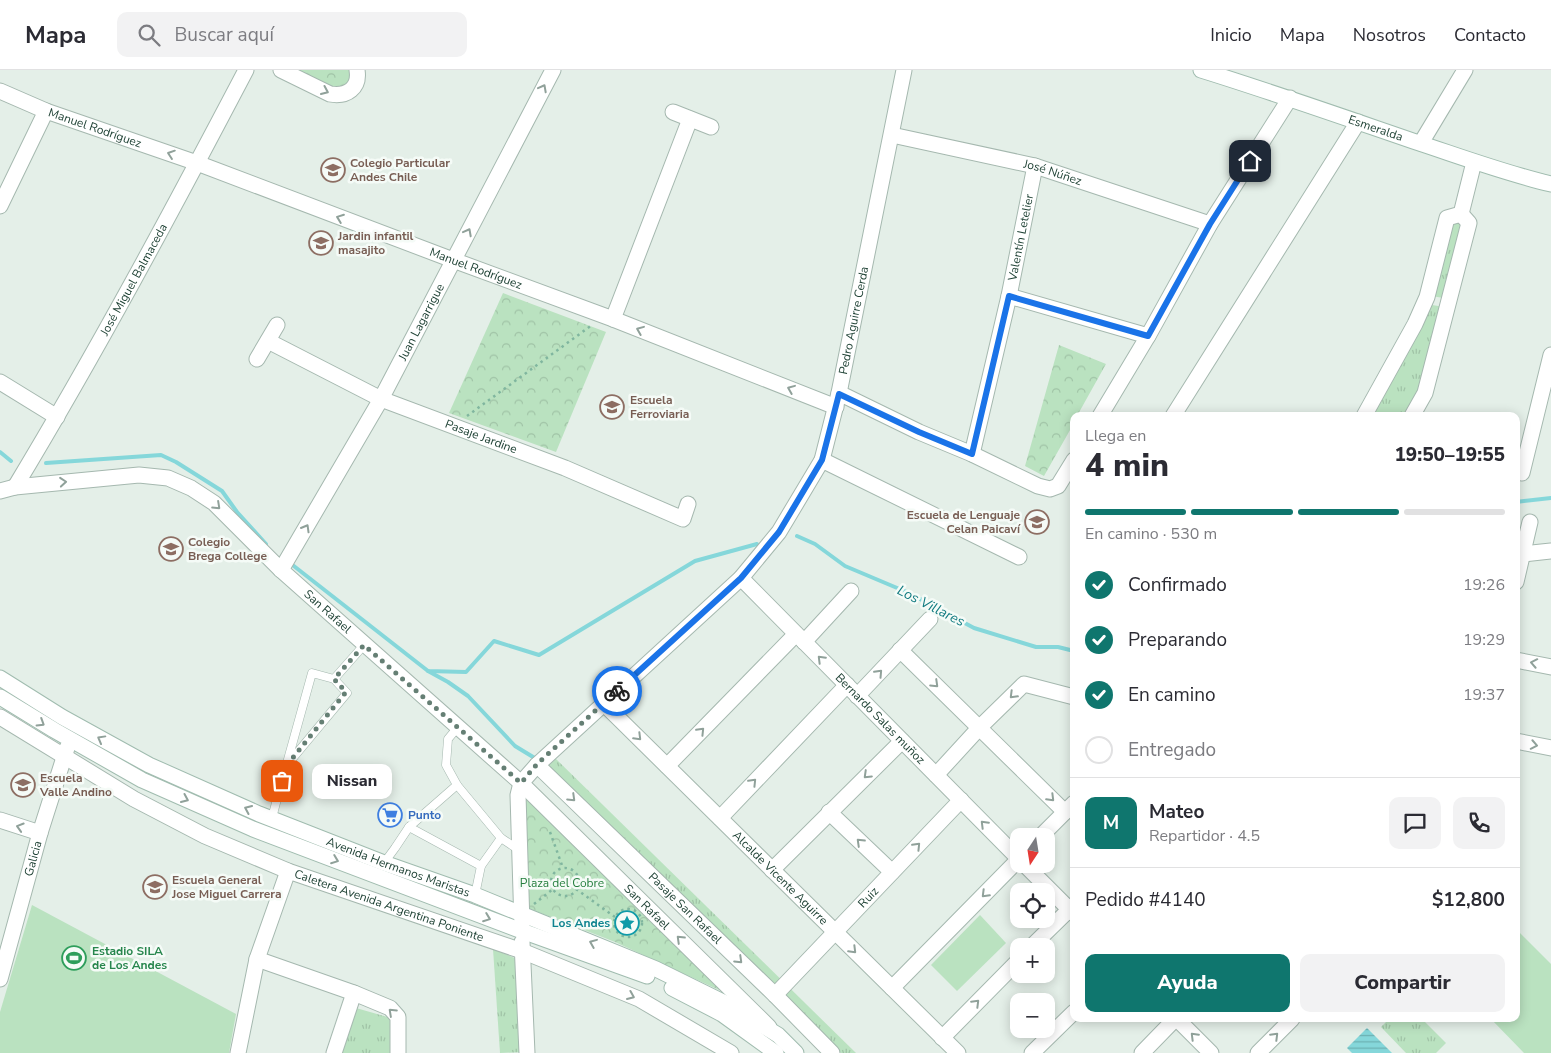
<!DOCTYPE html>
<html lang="es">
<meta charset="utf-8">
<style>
body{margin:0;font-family:"Nunito Sans",sans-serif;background:#f2f2f3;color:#2b2b33;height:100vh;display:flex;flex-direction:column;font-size:19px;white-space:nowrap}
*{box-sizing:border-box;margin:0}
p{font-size:16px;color:#7c7c81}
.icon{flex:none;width:28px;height:28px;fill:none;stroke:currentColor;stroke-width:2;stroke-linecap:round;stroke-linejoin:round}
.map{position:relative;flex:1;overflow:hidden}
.panel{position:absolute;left:1070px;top:342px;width:450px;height:610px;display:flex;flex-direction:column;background:#fff;border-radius:10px;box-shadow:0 2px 12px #0003}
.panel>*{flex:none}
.needle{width:32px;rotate:192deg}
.fabs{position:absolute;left:1010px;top:758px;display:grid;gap:10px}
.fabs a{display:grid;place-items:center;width:45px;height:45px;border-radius:10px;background:#fff;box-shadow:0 2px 12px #0003;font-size:25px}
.pin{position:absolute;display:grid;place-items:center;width:42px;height:42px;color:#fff;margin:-21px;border-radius:10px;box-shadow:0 2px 8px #0006}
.courier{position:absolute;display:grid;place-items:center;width:50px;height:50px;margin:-25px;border:4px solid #1a73e8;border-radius:50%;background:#fff;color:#222;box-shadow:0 1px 6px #0007}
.bubble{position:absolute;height:35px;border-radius:10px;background:#fff;box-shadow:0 2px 12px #0003;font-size:16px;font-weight:800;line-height:35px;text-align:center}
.overview em{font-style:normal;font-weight:800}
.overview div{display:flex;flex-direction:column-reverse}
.overview{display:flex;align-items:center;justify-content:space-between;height:85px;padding:0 15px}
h1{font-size:32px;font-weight:800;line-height:38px}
.bar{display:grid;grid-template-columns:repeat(4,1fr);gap:8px 5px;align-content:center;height:60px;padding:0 15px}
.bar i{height:6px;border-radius:4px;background:#e1e1e2}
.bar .on{background:#0f766e}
.bar p{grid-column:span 4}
.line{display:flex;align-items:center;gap:12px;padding:0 15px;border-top:1px solid #e1e1e2}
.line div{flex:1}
.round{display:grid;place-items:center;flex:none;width:52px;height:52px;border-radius:10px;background:#f2f2f3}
ol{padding:0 15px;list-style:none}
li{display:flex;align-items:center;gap:15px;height:55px}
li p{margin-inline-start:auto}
li .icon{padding:5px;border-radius:50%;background:#0f766e;color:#fff;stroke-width:4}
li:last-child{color:#7c7c81}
li i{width:28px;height:28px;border:2px solid #e1e1e2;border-radius:50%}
.action{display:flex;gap:10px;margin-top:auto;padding:10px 15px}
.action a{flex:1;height:58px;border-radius:10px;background:#0f766e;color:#fff;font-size:20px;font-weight:800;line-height:58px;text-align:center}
.action a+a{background:#f2f2f3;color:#2b2b33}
header{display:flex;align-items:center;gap:30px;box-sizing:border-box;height:70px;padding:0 25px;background:#fff;border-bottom:1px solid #e1e1e2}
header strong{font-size:24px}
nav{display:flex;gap:28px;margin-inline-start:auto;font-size:18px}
.search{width:350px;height:45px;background:#f2f2f3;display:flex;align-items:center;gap:12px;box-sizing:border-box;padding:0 18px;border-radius:10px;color:#7c7c81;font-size:19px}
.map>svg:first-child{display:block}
.grass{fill:url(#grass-tufts)}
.park{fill:url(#park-crowns)}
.pitch{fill:#bae2c0}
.water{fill:url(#water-rules)}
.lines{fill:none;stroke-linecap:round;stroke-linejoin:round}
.stream{stroke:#85d7da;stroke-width:4}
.service-casing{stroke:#a5b8af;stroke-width:9}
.minor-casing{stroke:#a5b8af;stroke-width:17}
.tertiary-casing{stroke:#a5b8af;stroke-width:17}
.secondary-casing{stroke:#a0bcaf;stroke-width:17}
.path{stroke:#80b69f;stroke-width:2.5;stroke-dasharray:2.5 4;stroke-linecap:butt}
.service{stroke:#fff;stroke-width:8}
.minor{stroke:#fff;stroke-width:15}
.tertiary{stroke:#fff;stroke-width:15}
.secondary{stroke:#fff;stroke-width:15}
.oneway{stroke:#90a19a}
.done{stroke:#657f74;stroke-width:5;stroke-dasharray:0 9}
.route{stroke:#1a73e8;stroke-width:6}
.labels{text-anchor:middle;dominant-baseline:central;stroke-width:5;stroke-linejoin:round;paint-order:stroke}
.street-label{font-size:12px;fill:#204336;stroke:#f5fbf7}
.education-label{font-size:12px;font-weight:bold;fill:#785e54;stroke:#f5fbf7;text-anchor:start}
.shop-label{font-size:12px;font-weight:bold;fill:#366cbe;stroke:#f5fbf7;text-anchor:start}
.park-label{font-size:12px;fill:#257f3e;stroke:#f5fbf7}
.culture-label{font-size:12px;font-weight:bold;fill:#0d838f;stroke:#f5fbf7;text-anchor:end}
.leisure-label{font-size:12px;font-weight:bold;fill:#27864d;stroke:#f5fbf7;text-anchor:start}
.water-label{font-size:14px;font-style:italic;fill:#127b81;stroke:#f5fbf7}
</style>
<header>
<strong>Mapa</strong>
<div class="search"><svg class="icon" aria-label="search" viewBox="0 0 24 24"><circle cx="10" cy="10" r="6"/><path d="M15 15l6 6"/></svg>Buscar aquí</div>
<nav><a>Inicio</a><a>Mapa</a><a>Nosotros</a><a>Contacto</a></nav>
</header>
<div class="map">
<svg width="1551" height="983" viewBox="0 0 1551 983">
<defs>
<pattern id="grass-tufts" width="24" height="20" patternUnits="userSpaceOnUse" patternTransform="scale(1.25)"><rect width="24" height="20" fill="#bae2c0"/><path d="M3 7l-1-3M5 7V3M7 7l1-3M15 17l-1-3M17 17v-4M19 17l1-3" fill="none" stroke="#a0c3a6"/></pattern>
<pattern id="park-crowns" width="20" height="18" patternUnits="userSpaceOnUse" patternTransform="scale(1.25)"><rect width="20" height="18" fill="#bae2c0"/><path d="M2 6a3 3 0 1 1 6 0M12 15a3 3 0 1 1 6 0" fill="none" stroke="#a0c3a6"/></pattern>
<pattern id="water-rules" width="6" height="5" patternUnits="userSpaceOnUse" patternTransform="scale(1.25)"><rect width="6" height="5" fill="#85d7da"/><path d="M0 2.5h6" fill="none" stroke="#6cb0b2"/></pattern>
</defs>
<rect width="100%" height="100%" fill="#e4efe8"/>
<g class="grass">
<path d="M1461,147L1467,156L1450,229L1431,226L1449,149Z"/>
<path d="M1432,235L1445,237L1421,324L1409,346H1371Z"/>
<path d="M555,688L856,983H841L548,696Z"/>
<path d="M493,879L517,889L523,982L500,983Z"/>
<path d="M356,938L391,948L392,983H339Z"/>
<path d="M1389,949H1422L1446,973L1436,983H1406L1381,957Z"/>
</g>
<g class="park">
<path d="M288,0H354L355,6L340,22Z"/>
<path d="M503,223L606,262L556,382L449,343Z"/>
<path d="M1059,275L1106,294L1077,346H1074V353L1044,406L1025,396Z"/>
<path d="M523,726L730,925L615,872L528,838Z"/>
</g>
<g class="pitch">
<path d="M32,835L236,944L229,983H0V942Z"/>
<path d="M980,845L1006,873L957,921L931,895Z"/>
<path d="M1516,859L1551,894V983H1524L1491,949H1516Z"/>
</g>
<path class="water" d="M1367,958L1392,983H1352L1347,978Z"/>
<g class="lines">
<g class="stream">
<path d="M0,382L11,391"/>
<path d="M46,393L161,385L176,392L222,421L237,442L266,474"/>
<path d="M1516,432L1551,428"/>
<path d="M797,466L815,474L845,496L909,523L974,558L1036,577H1058L1074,581"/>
<path d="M290,493L428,601L466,602L494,571L539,585L695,491L757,474"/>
<path d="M428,601L448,612L468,626L515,676L538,690"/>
</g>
<g class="service-casing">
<g id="service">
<path d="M334,609L364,575"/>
<path d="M458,657L448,669L446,695L457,715L501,768L519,780"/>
<path d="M282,711L312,603L334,609L347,623L287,695"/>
<path d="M272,748L277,729"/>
<path d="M409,757L481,796"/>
<path d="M384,793L395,778L409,757L457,715"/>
<path d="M475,825L481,796L501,768"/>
</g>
</g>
<g class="minor-casing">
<g id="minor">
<path d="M281,0L330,24C347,27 360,18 357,0"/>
<path id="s1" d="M0,21L46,41L197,93L453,190L613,249L836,337"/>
<path d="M673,42L711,57"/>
<path id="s2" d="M892,65L1035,96L1210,154"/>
<path d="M1421,73L1465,0"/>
<path d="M0,136L46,41"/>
<path d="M1009,226L1148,266"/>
<path d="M613,249L690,49"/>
<path id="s3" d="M268,271L381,329L565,398L683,449L688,434"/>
<path d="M257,289L277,255"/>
<path d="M0,312L57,347"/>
<path d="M839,323L919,362L972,384L1038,416L1050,419L1058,416L1074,390"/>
<path d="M1100,346L1148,266L1210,154L1290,28"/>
<path d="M1173,346L1358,52"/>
<path d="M1364,346L1415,254L1427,227L1447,148L1461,144L1474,92"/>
<path d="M1412,346L1425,323L1469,153L1461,144"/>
<path id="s4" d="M972,384L1009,226L1035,96"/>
<path d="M822,390L1019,487"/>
<path d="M1522,403L1551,285"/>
<path d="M1523,484L1551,481"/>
<path id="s5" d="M741,508L1019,789"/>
<path d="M1516,512L1530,452"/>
<path d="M804,572L851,521"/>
<path d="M900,580L1065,742"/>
<path d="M1516,590L1551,597"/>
<path d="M857,626L930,549"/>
<path id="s6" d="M603,633L958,983"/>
<path id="s7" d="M0,647L134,729L205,766L288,801L522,881L639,929L731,983"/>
<path d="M1516,671L1551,678"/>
<path id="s8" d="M537,695L775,925L832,983"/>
<path d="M667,696L796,564"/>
<path d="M936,705L980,657L1024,614L1074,627"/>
<path d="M829,742L892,802"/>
<path d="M720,748L847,615"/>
<path d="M0,750L40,763"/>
<path d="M1041,766L1074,733"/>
<path d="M1024,794L1074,844"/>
<path d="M772,800L902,671"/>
<path d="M522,872L527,983"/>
<path d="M1032,876L1074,835"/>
<path d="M257,889L354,923L390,938L398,947V983"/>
<path id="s9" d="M0,909L40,763L67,678"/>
<path d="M892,918L1019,789"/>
<path id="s10" d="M775,925L961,730"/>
<path d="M1177,949L1211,983"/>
<path d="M942,968L1019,890"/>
<path d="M238,983L257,889L288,801"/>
<path d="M334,983L354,923"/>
<path d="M1032,983L1074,942"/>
<path d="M1142,983L1175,949"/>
<path d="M1258,983L1292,949"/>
</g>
</g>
<g class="tertiary-casing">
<g id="tertiary">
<path id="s11" d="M15,417C97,281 172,141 246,0"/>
<path id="s12" d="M0,421L15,417L139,405L168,408L191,418L214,433L281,500L521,713L769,957"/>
<path id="s13" d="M281,500L381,329L553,0"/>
<path id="s14" d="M522,855L518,725L521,713L537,695L741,508L779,462L822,390L839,323L904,0"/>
</g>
</g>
<g class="secondary-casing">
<g id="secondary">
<path id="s15" d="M1201,0C1272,22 1343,47 1413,71C1459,86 1504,103 1551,114"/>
<path id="s16" d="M0,608L62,647L149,695L259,744L384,793L475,825L656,899L725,933L778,965L796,983"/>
<path d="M0,627L54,660L142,710L253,759L522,861L647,906"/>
<path d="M672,918L722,944L776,983"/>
</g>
</g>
<g class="path">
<path d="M467,346L592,255"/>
<path d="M550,762L563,798"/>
<circle cx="565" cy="812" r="14"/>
<path d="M576,819L615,847"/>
<path d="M534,834L553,819"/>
<circle cx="628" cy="853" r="14"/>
</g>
<use href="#service" class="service"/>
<use href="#minor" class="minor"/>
<use href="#tertiary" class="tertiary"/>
<use href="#secondary" class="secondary"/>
</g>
<defs><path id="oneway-chevron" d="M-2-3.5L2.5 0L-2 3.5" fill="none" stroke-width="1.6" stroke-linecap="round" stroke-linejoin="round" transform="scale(1.25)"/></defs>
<g class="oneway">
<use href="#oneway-chevron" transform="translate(543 18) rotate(-62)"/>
<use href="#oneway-chevron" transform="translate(325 21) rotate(24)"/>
<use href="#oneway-chevron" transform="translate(171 84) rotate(-161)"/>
<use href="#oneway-chevron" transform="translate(340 148) rotate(-159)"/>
<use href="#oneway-chevron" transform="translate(468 162) rotate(-62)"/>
<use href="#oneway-chevron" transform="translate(640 260) rotate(-158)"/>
<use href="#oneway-chevron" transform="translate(791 319) rotate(-158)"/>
<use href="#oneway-chevron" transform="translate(63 412) rotate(-5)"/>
<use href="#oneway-chevron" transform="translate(217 436) rotate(43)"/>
<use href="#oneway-chevron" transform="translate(306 458) rotate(-60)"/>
<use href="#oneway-chevron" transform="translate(821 589) rotate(-135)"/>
<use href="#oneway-chevron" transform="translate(1534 593) rotate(-169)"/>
<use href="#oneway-chevron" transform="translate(879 603) rotate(-47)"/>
<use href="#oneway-chevron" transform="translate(935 614) rotate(44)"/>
<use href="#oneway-chevron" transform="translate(1013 625) rotate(135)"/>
<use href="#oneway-chevron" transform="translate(41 653) rotate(32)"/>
<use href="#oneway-chevron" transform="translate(701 661) rotate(-46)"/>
<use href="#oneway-chevron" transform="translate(638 667) rotate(45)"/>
<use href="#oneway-chevron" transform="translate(101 669) rotate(-151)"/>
<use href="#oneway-chevron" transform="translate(1534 675) rotate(11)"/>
<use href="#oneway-chevron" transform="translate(867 705) rotate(136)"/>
<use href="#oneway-chevron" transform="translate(753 712) rotate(-46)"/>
<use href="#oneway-chevron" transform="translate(572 728) rotate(44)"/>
<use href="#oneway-chevron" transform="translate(1051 728) rotate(45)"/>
<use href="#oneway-chevron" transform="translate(185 729) rotate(24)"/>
<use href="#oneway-chevron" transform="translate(248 739) rotate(-156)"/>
<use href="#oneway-chevron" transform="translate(984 754) rotate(-135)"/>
<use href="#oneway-chevron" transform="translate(20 757) rotate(-163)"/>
<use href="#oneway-chevron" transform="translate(860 772) rotate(-136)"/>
<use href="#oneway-chevron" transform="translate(917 776) rotate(-46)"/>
<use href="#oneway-chevron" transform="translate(335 790) rotate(21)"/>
<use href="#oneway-chevron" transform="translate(985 824) rotate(135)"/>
<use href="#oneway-chevron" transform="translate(487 848) rotate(21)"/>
<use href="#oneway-chevron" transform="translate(680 869) rotate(-136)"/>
<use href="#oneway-chevron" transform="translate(593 873) rotate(-158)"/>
<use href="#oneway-chevron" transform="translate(853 880) rotate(45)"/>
<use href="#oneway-chevron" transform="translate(739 890) rotate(44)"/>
<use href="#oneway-chevron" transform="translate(631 926) rotate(23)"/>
<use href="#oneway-chevron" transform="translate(976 933) rotate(-45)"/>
<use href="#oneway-chevron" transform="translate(392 942) rotate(-137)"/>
<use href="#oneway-chevron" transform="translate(1194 966) rotate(-135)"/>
<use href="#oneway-chevron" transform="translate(1275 966) rotate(-45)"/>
</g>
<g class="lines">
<path class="done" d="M282,711L287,695L346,622L334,609L364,575L521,713L537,694L617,621"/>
<path class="route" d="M617,621L741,508L779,462L822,390L839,324L919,362L972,384L1009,226L1148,266L1210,154L1250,91"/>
</g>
<defs>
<g id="school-ring" transform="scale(1.25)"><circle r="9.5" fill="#f5fbf7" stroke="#8d6e63" stroke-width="1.5"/><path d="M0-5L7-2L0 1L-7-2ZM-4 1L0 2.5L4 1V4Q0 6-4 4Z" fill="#8d6e63"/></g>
<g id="supermarket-ring" transform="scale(1.25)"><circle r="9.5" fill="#f5fbf7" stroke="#3f7fe0" stroke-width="1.5"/><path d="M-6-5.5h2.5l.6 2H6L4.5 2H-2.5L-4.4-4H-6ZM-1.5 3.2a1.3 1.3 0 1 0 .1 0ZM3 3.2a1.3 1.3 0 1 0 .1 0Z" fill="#3f7fe0"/></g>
<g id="sight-ring" transform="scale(1.25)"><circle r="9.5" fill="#f5fbf7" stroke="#0f9aa8" stroke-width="1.5"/><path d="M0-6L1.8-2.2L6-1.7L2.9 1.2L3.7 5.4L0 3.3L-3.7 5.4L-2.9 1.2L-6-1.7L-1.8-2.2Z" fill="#0f9aa8"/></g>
<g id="stadium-ring" transform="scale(1.25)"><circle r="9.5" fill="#f5fbf7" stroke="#2e9e5b" stroke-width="1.5"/><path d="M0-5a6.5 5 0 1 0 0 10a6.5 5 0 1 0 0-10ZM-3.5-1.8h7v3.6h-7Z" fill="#2e9e5b"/></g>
</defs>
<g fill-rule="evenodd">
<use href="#school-ring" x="333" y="100"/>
<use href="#school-ring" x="321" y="173"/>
<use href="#school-ring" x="612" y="337"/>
<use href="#school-ring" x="1037" y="452"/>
<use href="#school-ring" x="171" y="479"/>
<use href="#school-ring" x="23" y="715"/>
<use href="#supermarket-ring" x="390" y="745"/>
<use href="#school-ring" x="155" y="817"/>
<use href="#sight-ring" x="627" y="853"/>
<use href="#stadium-ring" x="74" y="888"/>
</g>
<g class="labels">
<g class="street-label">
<text stroke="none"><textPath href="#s1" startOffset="102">Manuel Rodríguez</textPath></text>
<text stroke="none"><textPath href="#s15" startOffset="184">Esmeralda</textPath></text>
<text stroke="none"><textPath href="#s2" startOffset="165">José Núñez</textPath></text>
<text stroke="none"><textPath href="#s4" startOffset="222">Valentín Letelier</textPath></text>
<text stroke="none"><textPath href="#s1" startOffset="508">Manuel Rodríguez</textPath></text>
<text stroke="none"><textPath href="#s11" startOffset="239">José Miguel Balmaceda</textPath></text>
<text stroke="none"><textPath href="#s14" startOffset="730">Pedro Aguirre Cerda</textPath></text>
<text stroke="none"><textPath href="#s13" startOffset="285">Juan Lagarrigue</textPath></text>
<text stroke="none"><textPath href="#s3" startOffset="234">Pasaje Jardine</textPath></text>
<text stroke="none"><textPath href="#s12" startOffset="379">San Rafael</textPath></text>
<text stroke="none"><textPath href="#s5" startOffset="198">Bernardo Salas muñoz</textPath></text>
<text stroke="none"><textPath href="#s9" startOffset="125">Galicia</textPath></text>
<text stroke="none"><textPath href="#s16" startOffset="442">Avenida Hermanos Maristas</textPath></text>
<text stroke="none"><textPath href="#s6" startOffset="249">Alcalde Vicente Aguirre</textPath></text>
<text stroke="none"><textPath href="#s10" startOffset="135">Ruiz</textPath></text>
<text stroke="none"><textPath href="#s7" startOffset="434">Caletera Avenida Argentina Poniente</textPath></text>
<text stroke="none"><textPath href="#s12" startOffset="814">San Rafael</textPath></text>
<text stroke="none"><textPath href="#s8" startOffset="206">Pasaje San Rafael</textPath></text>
</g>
<g class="education-label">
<text x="350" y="93">Colegio Particular<tspan x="350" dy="14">Andes Chile</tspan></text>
<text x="338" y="166">Jardin infantil<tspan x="338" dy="14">masajito</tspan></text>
<text x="630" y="330">Escuela<tspan x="630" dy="14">Ferroviaria</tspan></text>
<text x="1020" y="445" text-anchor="end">Escuela de Lenguaje<tspan x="1020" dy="14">Celan Paicaví</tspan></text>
<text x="188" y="472">Colegio<tspan x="188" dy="14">Brega College</tspan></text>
<text x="40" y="708">Escuela<tspan x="40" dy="14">Valle Andino</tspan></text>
<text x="172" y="810">Escuela General<tspan x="172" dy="14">Jose Miguel Carrera</tspan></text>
</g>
<g class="shop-label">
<text x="408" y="745">Punto</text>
</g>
<g class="park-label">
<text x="562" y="813">Plaza del Cobre</text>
</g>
<g class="culture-label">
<text x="610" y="853">Los Andes</text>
</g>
<g class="leisure-label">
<text x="92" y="881">Estadio SILA<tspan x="92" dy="14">de Los Andes</tspan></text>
</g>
<g class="water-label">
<text transform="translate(931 536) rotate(27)">Los Villares</text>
</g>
</g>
</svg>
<div class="fabs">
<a><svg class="needle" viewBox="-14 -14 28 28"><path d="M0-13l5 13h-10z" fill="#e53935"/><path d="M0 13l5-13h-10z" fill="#7c7c81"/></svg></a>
<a><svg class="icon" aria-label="locate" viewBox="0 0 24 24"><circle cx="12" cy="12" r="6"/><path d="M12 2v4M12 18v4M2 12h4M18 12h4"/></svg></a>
<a>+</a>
<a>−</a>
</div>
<div class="pin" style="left:282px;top:711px;background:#ea580c"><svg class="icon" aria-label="bag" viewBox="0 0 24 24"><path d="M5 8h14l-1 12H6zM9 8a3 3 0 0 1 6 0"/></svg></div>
<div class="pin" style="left:1250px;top:91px;background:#1f2937"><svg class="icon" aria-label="home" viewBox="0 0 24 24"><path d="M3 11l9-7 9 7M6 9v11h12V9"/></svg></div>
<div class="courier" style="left:617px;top:621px"><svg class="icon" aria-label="bike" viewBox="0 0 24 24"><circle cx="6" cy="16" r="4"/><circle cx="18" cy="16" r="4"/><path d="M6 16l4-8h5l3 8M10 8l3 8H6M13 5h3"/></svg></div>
<div class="bubble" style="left:312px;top:694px;width:80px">Nissan</div>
<section class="panel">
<div class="overview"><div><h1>4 min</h1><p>Llega en</p></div><em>19:50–19:55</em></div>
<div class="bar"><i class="on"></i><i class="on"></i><i class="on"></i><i></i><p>En camino · 530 m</p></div>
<ol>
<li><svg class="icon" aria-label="check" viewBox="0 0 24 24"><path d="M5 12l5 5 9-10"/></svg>Confirmado<p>19:26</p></li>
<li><svg class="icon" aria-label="check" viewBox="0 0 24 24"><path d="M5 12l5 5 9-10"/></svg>Preparando<p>19:29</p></li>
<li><svg class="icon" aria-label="check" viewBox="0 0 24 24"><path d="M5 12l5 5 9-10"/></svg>En camino<p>19:37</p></li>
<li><i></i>Entregado</li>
</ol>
<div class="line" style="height:90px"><b class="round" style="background:#0f766e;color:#fff">M</b><div><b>Mateo</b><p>Repartidor · 4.5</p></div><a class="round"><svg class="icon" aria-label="chat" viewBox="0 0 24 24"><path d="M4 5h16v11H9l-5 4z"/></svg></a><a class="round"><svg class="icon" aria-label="phone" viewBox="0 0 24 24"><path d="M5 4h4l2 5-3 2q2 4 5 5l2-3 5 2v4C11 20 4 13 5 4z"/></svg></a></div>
<div class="line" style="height:65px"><div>Pedido #4140</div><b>$12,800</b></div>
<div class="action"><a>Ayuda</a><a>Compartir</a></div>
</section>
</div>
